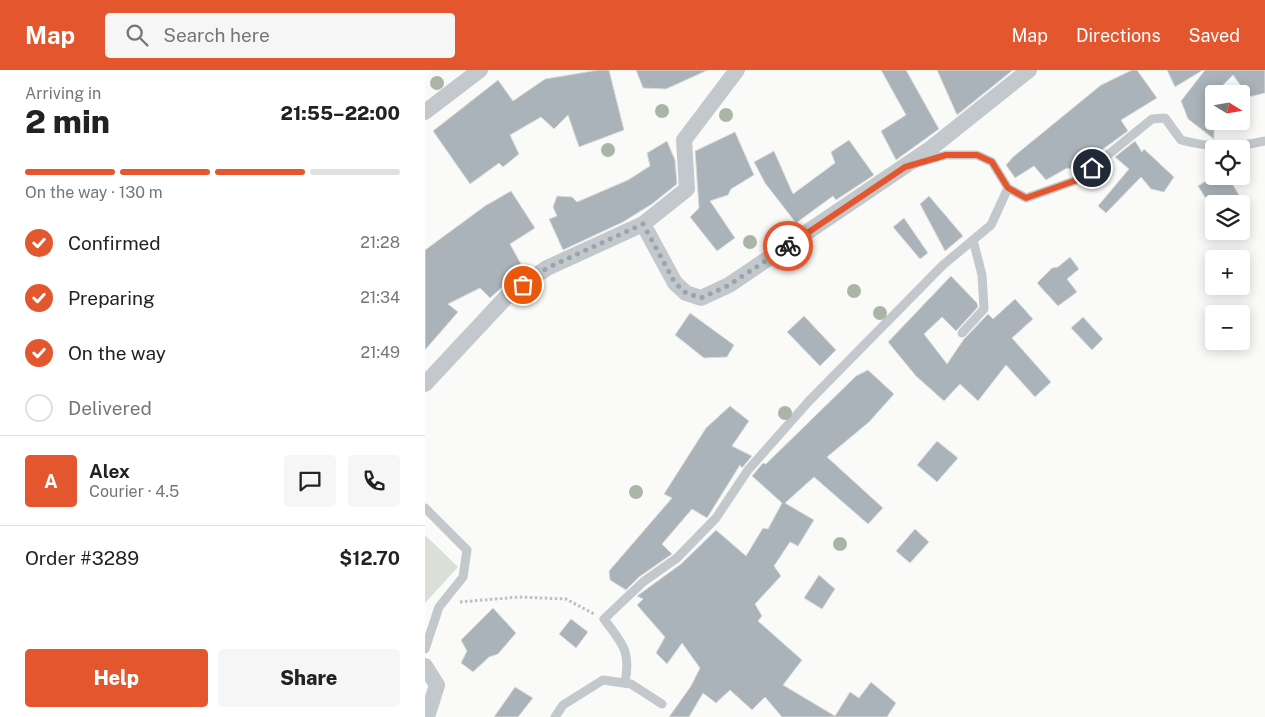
<!DOCTYPE html>
<meta charset="utf-8">
<style>
body{margin:0;font-family:"Public Sans",sans-serif;background:#f6f6f6;color:#222;height:100vh;display:flex;flex-direction:column;font-size:19px;white-space:nowrap}
*{box-sizing:border-box;margin:0}
p{font-size:16px;color:#767676}
.icon{flex:none;width:28px;height:28px;fill:none;stroke:currentColor;stroke-width:2;stroke-linecap:round;stroke-linejoin:round}
.map{position:relative;flex:1;overflow:hidden}
.drawer{display:flex;flex-direction:column;background:#fff;width:425px}
.drawer>*{flex:none}
.needle{width:32px;rotate:101deg}
.fabs{position:absolute;left:780px;top:15px;display:grid;gap:10px}
.fabs a{display:grid;place-items:center;width:45px;height:45px;border-radius:5px;background:#fff;box-shadow:0 2px 12px #0003;font-size:25px}
.pin{position:absolute;display:grid;place-items:center;width:42px;height:42px;color:#fff;margin:-21px;border:2px solid #fff;border-radius:50%;box-shadow:0 1px 5px #0007}
.courier{position:absolute;display:grid;place-items:center;width:50px;height:50px;margin:-25px;border:4px solid #e4572e;border-radius:50%;background:#fff;color:#222;box-shadow:0 1px 6px #0007}
.summary em{font-style:normal;font-weight:800}
.summary div{display:flex;flex-direction:column-reverse}
.summary{display:flex;align-items:center;justify-content:space-between;height:85px;padding:0 25px}
h1{font-size:32px;font-weight:800;line-height:38px}
.bar{display:grid;grid-template-columns:repeat(4,1fr);gap:8px 5px;align-content:center;height:60px;padding:0 25px}
.bar i{height:6px;border-radius:4px;background:#e0e0e0}
.bar .current{background:#e4572e}
.bar p{grid-column:span 4}
.line{display:flex;align-items:center;gap:12px;padding:0 25px;border-top:1px solid #e0e0e0}
.line div{flex:1}
.round{display:grid;place-items:center;flex:none;width:52px;height:52px;border-radius:5px;background:#f6f6f6}
ol{padding:0 25px;list-style:none}
li{display:flex;align-items:center;gap:15px;height:55px}
li p{margin-inline-start:auto}
li .icon{padding:5px;border-radius:50%;background:#e4572e;color:#fff;stroke-width:4}
li:last-child{color:#767676}
li i{width:28px;height:28px;border:2px solid #e0e0e0;border-radius:50%}
.cta{display:flex;gap:10px;margin-top:auto;padding:10px 25px}
.cta a{flex:1;height:58px;border-radius:5px;background:#e4572e;color:#fff;font-size:20px;font-weight:800;line-height:58px;text-align:center}
.cta a+a{background:#f6f6f6;color:#222}
header{display:flex;align-items:center;gap:30px;box-sizing:border-box;height:70px;padding:0 25px;background:#e4572e;color:#fff}
header strong{font-size:24px}
nav{display:flex;gap:28px;margin-inline-start:auto;font-size:18px}
.search{width:350px;height:45px;background:#f6f6f6;display:flex;align-items:center;gap:12px;box-sizing:border-box;padding:0 18px;border-radius:5px;color:#767676;font-size:19px}
main{display:flex;flex:1;min-height:0}
.map>svg:first-child{display:block}
.green{fill:#dadfd7}
.building{fill:#aab3b9;stroke:#dcdcda}
.lines{fill:none;stroke-linecap:round;stroke-linejoin:round}
.path{stroke:#bbbfc2;stroke-width:3;stroke-dasharray:2.5 2.5;stroke-linecap:butt}
.service{stroke:#c3c8cc;stroke-width:9}
.minor{stroke:#c3c8cc;stroke-width:16}
.tree{fill:#aab4a7}
.done{stroke:#99a4ac;stroke-width:5;stroke-dasharray:0 9}
.route{stroke:#e4572e;stroke-width:6}
</style>
<header>
<strong>Map</strong>
<div class="search"><svg class="icon" aria-label="search" viewBox="0 0 24 24"><circle cx="10" cy="10" r="6"/><path d="M15 15l6 6"/></svg>Search here</div>
<nav><a>Map</a><a>Directions</a><a>Saved</a></nav>
</header>
<main>
<section class="drawer">
<div class="summary"><div><h1>2 min</h1><p>Arriving in</p></div><em>21:55–22:00</em></div>
<div class="bar"><i class="current"></i><i class="current"></i><i class="current"></i><i></i><p>On the way · 130 m</p></div>
<ol>
<li><svg class="icon" aria-label="check" viewBox="0 0 24 24"><path d="M5 12l5 5 9-10"/></svg>Confirmed<p>21:28</p></li>
<li><svg class="icon" aria-label="check" viewBox="0 0 24 24"><path d="M5 12l5 5 9-10"/></svg>Preparing<p>21:34</p></li>
<li><svg class="icon" aria-label="check" viewBox="0 0 24 24"><path d="M5 12l5 5 9-10"/></svg>On the way<p>21:49</p></li>
<li><i></i>Delivered</li>
</ol>
<div class="line" style="height:90px"><b class="round" style="background:#e4572e;color:#fff">A</b><div><b>Alex</b><p>Courier · 4.5</p></div><a class="round"><svg class="icon" aria-label="chat" viewBox="0 0 24 24"><path d="M4 5h16v11H9l-5 4z"/></svg></a><a class="round"><svg class="icon" aria-label="phone" viewBox="0 0 24 24"><path d="M5 4h4l2 5-3 2q2 4 5 5l2-3 5 2v4C11 20 4 13 5 4z"/></svg></a></div>
<div class="line" style="height:65px"><div>Order #3289</div><b>$12.70</b></div>
<div class="cta"><a>Help</a><a>Share</a></div>
</section>
<div class="map">
<svg width="840" height="647" viewBox="0 0 840 647">
<rect width="100%" height="100%" fill="#fafaf8"/>
<path class="green" d="M0,465L33,497L0,533Z"/>
<g class="building">
<path d="M173,0H184L199,60L154,77L143,45L129,59L116,47L85,65L94,84L78,97L74,93L45,114L8,61L73,10L88,31L120,9Z"/>
<path d="M211,0H283L241,19L218,18Z"/>
<path d="M456,0H481L514,59L471,90L456,61L481,45Z"/>
<path d="M512,0H588L532,45Z"/>
<path d="M707,0H712L732,28L696,50L703,61L649,100L642,98L621,110L609,96L590,108L581,95L588,87L676,15Z"/>
<path d="M742,0H778L750,17Z"/>
<path d="M780,0H840V23L824,27L808,5L789,24V69L763,49L756,31Z"/>
<path d="M310,62L329,105L306,119L303,125L285,131L310,168L292,181L265,147L274,138L270,81Z"/>
<path d="M424,70L449,105L411,130L408,126L371,153L340,113L329,92L349,81L368,124L410,93L406,82Z"/>
<path d="M242,71L250,90L252,114L227,134L198,152L138,180L124,149L132,146L128,137L132,126L147,127L152,132L203,110L225,96L222,83Z"/>
<path d="M710,71L717,82L719,79L749,107L739,122L726,119L716,107L681,143L673,136L704,99L690,87Z"/>
<path d="M789,106H796L799,111L805,110L814,125L798,134H789L788,140L773,116Z"/>
<path d="M86,121L110,158L85,174L96,194L81,204L83,212L65,228L55,218L23,234L33,242L0,280V180L60,136Z"/>
<path d="M504,126L538,166L520,181L495,134Z"/>
<path d="M479,148L503,183L495,189L468,157Z"/>
<path d="M645,187L654,199L642,209L652,222L633,236L612,213L627,198L633,197Z"/>
<path d="M526,206L552,233L553,237L531,261L517,247L499,264L522,294L539,269L563,244L568,249L590,229L608,249L587,268L626,312L610,327L581,295L553,331L535,314L519,331L491,306L463,272Z"/>
<path d="M265,243L309,275L302,287L279,288L250,265Z"/>
<path d="M379,246L411,280L395,296L362,262Z"/>
<path d="M658,247L678,269L667,280L646,258Z"/>
<path d="M443,300L469,324L444,352L402,387L458,438L443,454L389,407L360,433L389,450L373,476L365,472L349,496L356,506L330,534L337,546L333,551L377,590L358,615L410,646L425,622L434,628L446,612L471,633L462,647H357L340,627L327,640L305,620L291,633L278,623L264,647H244L266,616L275,598L257,573L242,594L231,583L240,567L212,535L218,529L212,526L256,494L291,460L321,486L338,458L343,459L357,433L327,406L338,393L341,394L431,306Z"/>
<path d="M305,336L324,351L307,376L327,386L317,398L315,395L282,448L267,439L237,474L247,484L214,507L201,520L185,510L184,501L247,428L239,424L281,358Z"/>
<path d="M512,371L533,388L512,412L492,395Z"/>
<path d="M490,459L504,472L485,493L471,481Z"/>
<path d="M394,505L410,519L397,539L379,528Z"/>
<path d="M68,538L91,563L73,584L64,587L48,602L36,593L42,581L36,570Z"/>
<path d="M146,549L163,562L151,578L134,564Z"/>
<path d="M90,617L108,628L93,647H69Z"/>
</g>
<g class="lines">
<path class="path" d="M35,532L94,527L141,529L169,544"/>
<g class="service">
<path d="M492,93L521,85H552L567,92L583,118L601,128L652,110L727,49L740,48L756,70C786,78 810,78 840,71"/>
<path d="M537,263L559,239L557,205L548,170"/>
<path d="M0,438L42,480L38,507L14,537L0,579"/>
<path d="M200,613C206,580 198,575 179,549L218,512L252,488L291,448L323,400L384,331L518,195L566,155L583,118"/>
<path d="M130,647L138,635L178,610L206,614L237,634"/>
</g>
<g class="minor">
<path d="M0,42L55,0"/>
<path d="M218,154L250,213L261,223L276,228L304,215L505,79L604,0"/>
<path d="M0,314L85,223L122,198L218,154L262,119L259,70L312,0"/>
<path d="M0,596L12,615L2,647"/>
</g>
</g>
<g class="tree">
<circle cx="12" cy="13" r="7"/>
<circle cx="237" cy="41" r="7"/>
<circle cx="301" cy="45" r="7"/>
<circle cx="183" cy="80" r="7"/>
<circle cx="325" cy="172" r="7"/>
<circle cx="429" cy="221" r="7"/>
<circle cx="455" cy="243" r="7"/>
<circle cx="360" cy="343" r="7"/>
<circle cx="211" cy="422" r="7"/>
<circle cx="415" cy="474" r="7"/>
</g>
<g class="lines">
<path class="done" d="M98,215L122,198L218,154L250,213L261,223L276,228L304,215L363,176"/>
<path class="route" d="M363,176L480,97L521,85H552L567,92L583,118L601,128L652,110L667,98"/>
</g>
</svg>
<div class="fabs">
<a><svg class="needle" viewBox="-14 -14 28 28"><path d="M0-13l5 13h-10z" fill="#e53935"/><path d="M0 13l5-13h-10z" fill="#767676"/></svg></a>
<a><svg class="icon" aria-label="locate" viewBox="0 0 24 24"><circle cx="12" cy="12" r="6"/><path d="M12 2v4M12 18v4M2 12h4M18 12h4"/></svg></a>
<a><svg class="icon" aria-label="layers" viewBox="0 0 24 24"><path d="M12 4l9 5-9 5-9-5zM3 14l9 5 9-5"/></svg></a>
<a>+</a>
<a>−</a>
</div>
<div class="pin" style="left:98px;top:215px;background:#ea580c"><svg class="icon" aria-label="bag" viewBox="0 0 24 24"><path d="M5 8h14l-1 12H6zM9 8a3 3 0 0 1 6 0"/></svg></div>
<div class="pin" style="left:667px;top:98px;background:#1f2937"><svg class="icon" aria-label="home" viewBox="0 0 24 24"><path d="M3 11l9-7 9 7M6 9v11h12V9"/></svg></div>
<div class="courier" style="left:363px;top:176px"><svg class="icon" aria-label="bike" viewBox="0 0 24 24"><circle cx="6" cy="16" r="4"/><circle cx="18" cy="16" r="4"/><path d="M6 16l4-8h5l3 8M10 8l3 8H6M13 5h3"/></svg></div>
</div>
</main>
